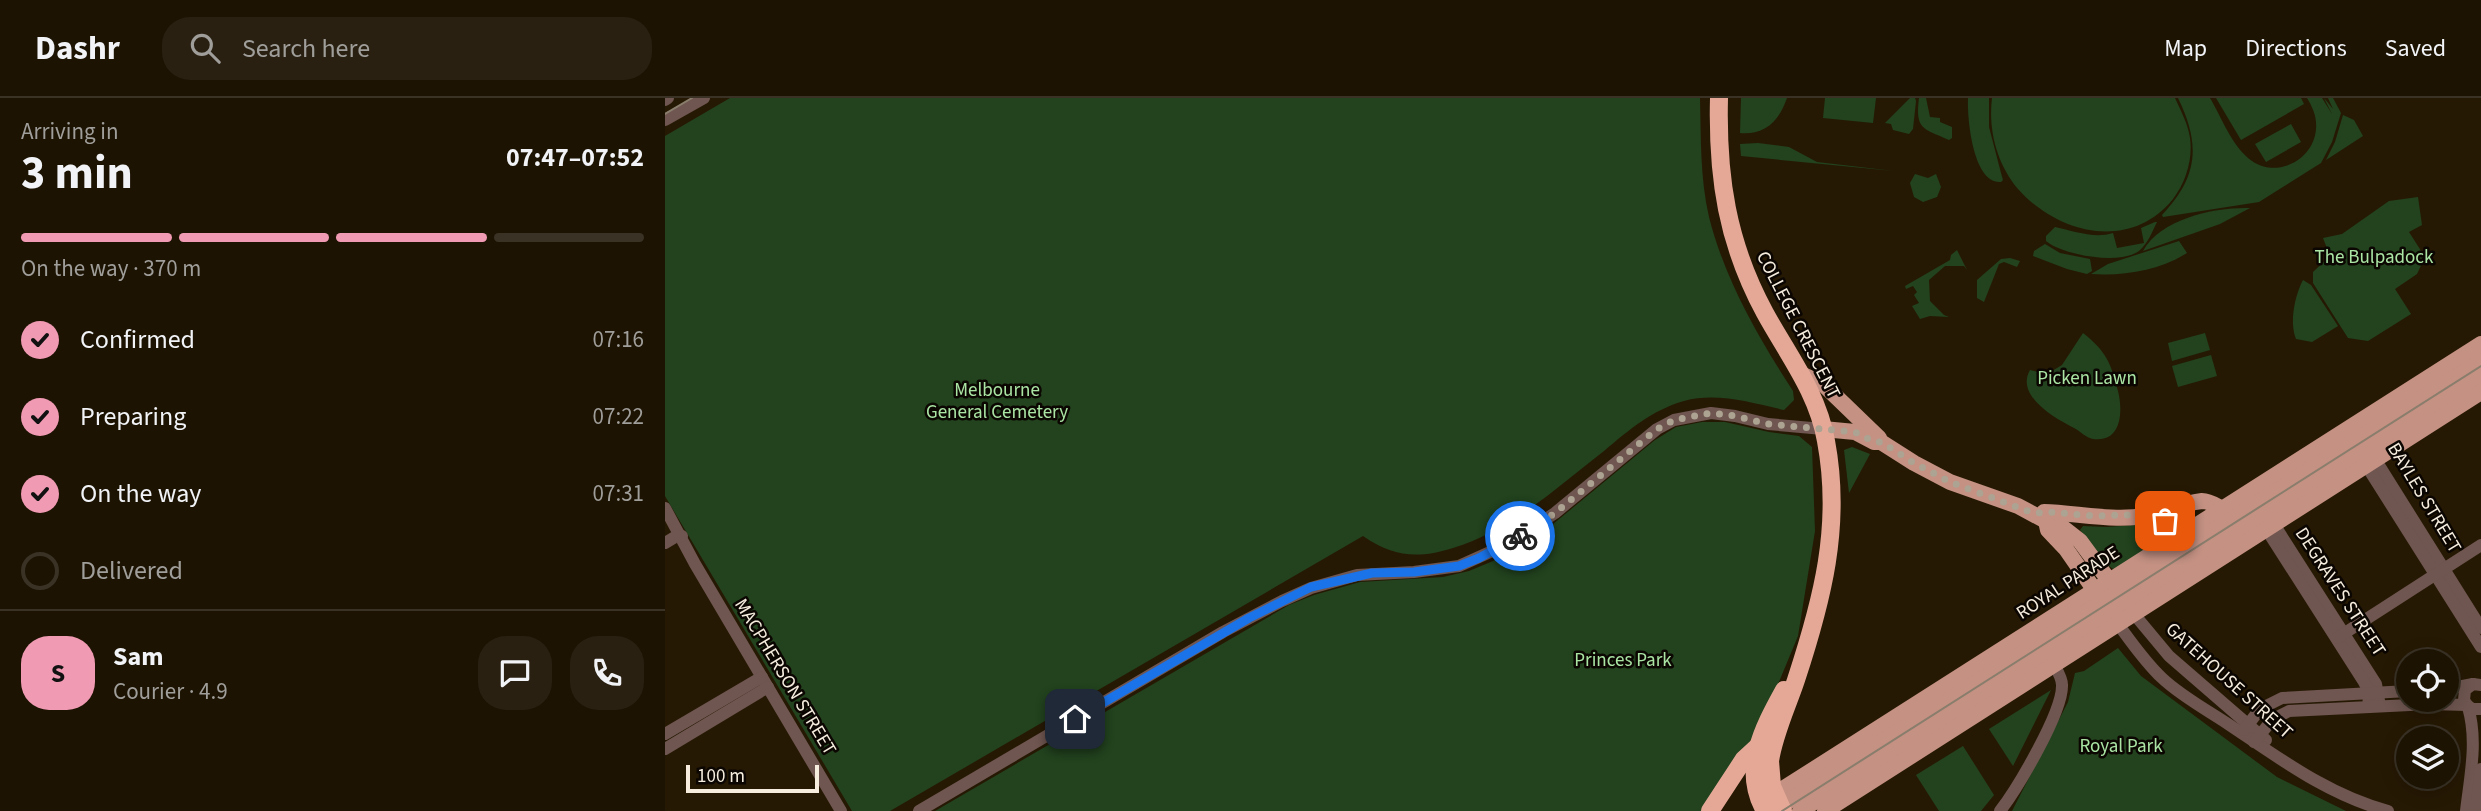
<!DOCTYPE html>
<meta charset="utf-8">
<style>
body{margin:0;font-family:"Source Sans 3",sans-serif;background:#292012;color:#f1f3f6;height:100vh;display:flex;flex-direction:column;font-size:26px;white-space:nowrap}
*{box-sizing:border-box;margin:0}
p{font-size:23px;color:#a09e9a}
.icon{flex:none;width:38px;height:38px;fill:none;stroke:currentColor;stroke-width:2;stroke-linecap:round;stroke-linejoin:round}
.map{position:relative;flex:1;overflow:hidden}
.details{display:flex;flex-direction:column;background:#1c1303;width:665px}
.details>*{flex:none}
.tools{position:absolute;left:1731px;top:551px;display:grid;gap:14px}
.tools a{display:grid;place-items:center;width:63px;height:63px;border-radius:50%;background:#1c1303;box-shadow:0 4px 18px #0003,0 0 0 2px #3a3225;font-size:35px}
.scale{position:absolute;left:21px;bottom:18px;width:133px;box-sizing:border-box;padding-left:7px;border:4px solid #f6eddf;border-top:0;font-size:19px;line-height:24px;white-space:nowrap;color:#f6eddf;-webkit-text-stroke:5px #0b0601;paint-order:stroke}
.pin{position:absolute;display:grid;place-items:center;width:60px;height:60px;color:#fff;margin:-30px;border-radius:14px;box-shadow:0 4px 10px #0006}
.courier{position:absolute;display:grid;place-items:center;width:70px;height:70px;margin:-35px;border:5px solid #1a73e8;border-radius:50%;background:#fff;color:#222;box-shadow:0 2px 9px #0007}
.overview em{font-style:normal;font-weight:700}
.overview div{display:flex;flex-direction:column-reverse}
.overview{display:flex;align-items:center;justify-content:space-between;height:119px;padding:0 21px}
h1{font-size:46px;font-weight:700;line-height:52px}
.bar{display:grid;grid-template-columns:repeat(4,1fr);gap:10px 7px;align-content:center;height:84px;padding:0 21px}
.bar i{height:9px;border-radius:5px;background:#3a3225}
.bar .current{background:#f19ab3}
.bar p{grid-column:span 4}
.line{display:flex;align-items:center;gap:18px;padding:0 21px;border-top:2px solid #3a3225}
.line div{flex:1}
.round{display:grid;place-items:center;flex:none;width:74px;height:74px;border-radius:28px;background:#292012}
ol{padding:0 21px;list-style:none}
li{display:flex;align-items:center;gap:21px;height:77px}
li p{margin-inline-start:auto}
li .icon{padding:7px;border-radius:50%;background:#f19ab3;color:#111;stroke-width:4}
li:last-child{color:#a09e9a}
li i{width:38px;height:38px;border:4px solid #3a3225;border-radius:50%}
header{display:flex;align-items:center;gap:42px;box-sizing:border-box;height:98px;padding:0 35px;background:#1c1303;border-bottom:2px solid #3a3225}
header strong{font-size:33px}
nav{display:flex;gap:38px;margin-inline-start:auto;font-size:24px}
.search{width:490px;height:63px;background:#292012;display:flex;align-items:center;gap:18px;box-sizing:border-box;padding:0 24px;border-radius:28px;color:#a09e9a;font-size:26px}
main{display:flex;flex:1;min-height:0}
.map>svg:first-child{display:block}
.green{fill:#22431e}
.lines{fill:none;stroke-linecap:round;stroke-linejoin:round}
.minor{stroke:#6f5650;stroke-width:12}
.major{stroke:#c49183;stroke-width:16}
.highway{stroke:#e5a897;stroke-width:18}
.tram{stroke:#897d6c;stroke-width:2}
.done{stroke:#ada392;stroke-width:7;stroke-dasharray:0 12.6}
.route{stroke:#1a73e8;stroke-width:9}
.labels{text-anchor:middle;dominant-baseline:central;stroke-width:5;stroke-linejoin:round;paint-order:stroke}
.park-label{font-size:19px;fill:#aae5a4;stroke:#0b0601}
.street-label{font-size:19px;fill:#f6eddf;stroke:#0b0601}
</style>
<header>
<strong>Dashr</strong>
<div class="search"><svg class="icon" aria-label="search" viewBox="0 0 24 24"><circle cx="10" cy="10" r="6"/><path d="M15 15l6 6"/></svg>Search here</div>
<nav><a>Map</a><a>Directions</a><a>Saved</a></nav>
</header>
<main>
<section class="details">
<div class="overview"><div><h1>3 min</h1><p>Arriving in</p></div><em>07:47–07:52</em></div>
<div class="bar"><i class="current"></i><i class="current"></i><i class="current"></i><i></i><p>On the way · 370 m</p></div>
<ol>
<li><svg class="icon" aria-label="check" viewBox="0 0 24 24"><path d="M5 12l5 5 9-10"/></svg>Confirmed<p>07:16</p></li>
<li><svg class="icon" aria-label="check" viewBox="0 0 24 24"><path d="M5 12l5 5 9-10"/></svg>Preparing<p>07:22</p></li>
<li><svg class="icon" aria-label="check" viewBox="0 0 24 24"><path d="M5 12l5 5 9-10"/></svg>On the way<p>07:31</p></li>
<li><i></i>Delivered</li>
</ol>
<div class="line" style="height:126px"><b class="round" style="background:#f19ab3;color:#111">S</b><div><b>Sam</b><p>Courier · 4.9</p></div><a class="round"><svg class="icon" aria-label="chat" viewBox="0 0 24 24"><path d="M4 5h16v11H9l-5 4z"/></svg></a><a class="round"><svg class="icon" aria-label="phone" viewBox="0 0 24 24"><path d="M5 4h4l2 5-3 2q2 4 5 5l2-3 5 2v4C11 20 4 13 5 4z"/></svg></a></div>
</section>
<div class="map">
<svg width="1816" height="713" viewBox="0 0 1816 713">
<rect width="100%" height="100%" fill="#261904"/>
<g class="green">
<path d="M65,0H1035C1036,39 1035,80 1044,119C1060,182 1093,239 1128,293L1129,302L1119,312C1087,305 1052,294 1019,303C987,312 964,332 939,353C891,390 847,432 788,450C753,461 728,459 698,438L225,713H187L0,398V38Z"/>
<path d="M1076,0H1122C1114,23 1100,37 1075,35Z"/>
<path d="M1160,0H1211L1208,25L1158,20Z"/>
<path d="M1245,0H1250L1251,3L1248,31L1244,36L1228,32L1226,26L1220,25Z"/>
<path d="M1254,0H1261L1265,19L1275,20V24L1287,29V40L1284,42C1258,30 1250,32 1254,0Z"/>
<path d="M1303,0H1324V29L1336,75L1338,82L1336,84C1308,86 1302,20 1303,0Z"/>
<path d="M1327,0H1510C1516,13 1523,26 1525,40C1528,61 1521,84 1508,101C1465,154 1393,136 1353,91C1332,66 1323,32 1327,0Z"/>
<path d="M1513,0H1545C1557,20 1567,49 1587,63C1613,81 1649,61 1651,31C1652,19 1648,10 1642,0H1657L1667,16L1659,0L1668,11L1663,0H1668L1676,15L1667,44L1656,65L1594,104L1498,119L1497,117C1533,79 1536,47 1513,0Z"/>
<path d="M1551,0H1636L1639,6L1576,42Z"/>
<path d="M1678,17L1689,22L1698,38L1661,62L1670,44Z"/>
<path d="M1626,26L1636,44L1601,64L1590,46Z"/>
<path d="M1093,45L1124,49L1152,64L1229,73L1076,58L1075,46Z"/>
<path d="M1250,76L1263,80L1271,76L1276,89L1272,99L1258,104L1249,99L1245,85Z"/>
<path d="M1753,99L1757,127L1744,134L1760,159L1752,176L1730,191L1746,216L1703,243L1683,240L1648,185V174L1665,158L1658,140L1677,136L1724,103Z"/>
<path d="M1585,110L1555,126L1478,153C1496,120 1551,109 1585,110Z"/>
<path d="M1490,124H1492C1487,134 1483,145 1475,152C1457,168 1397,157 1381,143V138L1390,129C1409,133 1429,141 1448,135L1452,150L1479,145L1476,130Z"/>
<path d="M1514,143L1522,155C1493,173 1459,178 1426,176L1443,166Z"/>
<path d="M1380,146L1395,155L1425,161L1427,173L1422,176L1402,171L1368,158L1369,153Z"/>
<path d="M1292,152L1302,172L1299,168H1280L1264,182L1265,203L1279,217L1284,219L1265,218L1255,221L1247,208L1254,205L1249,197L1252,194L1248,188L1241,191L1240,188L1285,162L1286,157Z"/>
<path d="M1345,160L1355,163L1352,169L1339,164L1334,166L1319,204L1312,200V182L1336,161Z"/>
<path d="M1638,182L1646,187L1673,228L1647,244L1631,241C1624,224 1630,197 1638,182Z"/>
<path d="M1418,235C1441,253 1446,265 1453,293C1458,313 1457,345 1428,341C1421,340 1415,333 1409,330C1391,321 1350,298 1365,272L1382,276L1397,267Z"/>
<path d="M1540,235L1545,252L1507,263L1503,245Z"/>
<path d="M1546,257L1552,278L1513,289L1507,268Z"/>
<path d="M1037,324H1060L1104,334L1134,338L1147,349L1150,433L1133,538L1087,649L1039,713H270L624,507L649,497L695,484L778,479L804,473L828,463L876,436L990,342L1011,329Z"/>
<path d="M1187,349L1205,356L1184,395L1179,352Z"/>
<path d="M1497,425L1509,434L1450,472L1442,467L1415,432L1418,428L1442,429Z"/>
<path d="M1453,550L1476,578L1612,679L1681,713H1347L1403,604L1410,575L1419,573Z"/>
<path d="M1386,592L1348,668L1324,631Z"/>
<path d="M1298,648L1329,697L1316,713H1274L1251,677Z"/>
</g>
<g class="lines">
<g class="minor">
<path d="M0,2L3,0"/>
<path d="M0,22L39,0"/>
<path d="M1710,361L1816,530"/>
<path d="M1701,367L1816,549"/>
<path d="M0,410L30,466L176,713"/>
<path d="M1605,420L1711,586L1715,608"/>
<path d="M1598,426L1699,584L1703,592L1704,609"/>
<path d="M0,445L10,439L17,438"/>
<path d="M1469,516L1504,558L1601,642"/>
<path d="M1453,526C1467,545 1480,564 1497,580C1516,598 1542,612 1563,626C1614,660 1663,697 1723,713"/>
<path d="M1672,540L1816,447"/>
<path d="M1782,591L1808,586"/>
<path d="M1802,607L1799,602L1800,592L1808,586L1816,587"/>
<path d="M1579,632L1595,611L1617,600L1743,593"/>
<path d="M0,636L97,579"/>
<path d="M1589,644L1608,621L1624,613L1765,606L1802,607L1807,611H1816"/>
<path d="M0,651L103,589"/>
<path d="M254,713L558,534L617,503L646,490L692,477L749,474L794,468L845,445L890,415L992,331L1009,322L1046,315L1070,318L1103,326L1158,331"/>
<path d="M1335,713C1352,691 1398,614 1397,587C1397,580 1393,574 1389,567"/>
<path d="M1801,713C1805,678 1813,643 1803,609"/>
<path d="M1811,713L1816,671"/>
</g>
<g class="major">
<path d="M1136,276L1158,286L1214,340"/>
<path d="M1158,331L1190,334L1209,344H1216L1249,365L1285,384L1353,408L1381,423L1392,425L1415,443L1451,492"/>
<path d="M1379,414C1414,415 1454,425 1489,416C1505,411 1520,405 1537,403C1545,403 1551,408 1557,411"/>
<path d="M1489,416L1506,429L1512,440"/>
<path d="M1381,423L1383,432L1401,451L1435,500"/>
<path d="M1110,696L1816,246"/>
<path d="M1116,708L1816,263"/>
<path d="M1135,713L1816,279"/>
<path d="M1160,713L1816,294"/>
</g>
<g class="highway">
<path d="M1054,0C1052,79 1062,145 1100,215C1123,257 1153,295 1161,343C1177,428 1157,503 1131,582C1122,609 1109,636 1105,663L1107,688L1118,713"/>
<path d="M1045,713L1079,661L1092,649"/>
<path d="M1100,713C1076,671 1098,630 1119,592"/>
</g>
<g class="tram">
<path d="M0,16L27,0"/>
<path d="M1117,713L1816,268"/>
</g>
</g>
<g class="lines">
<path class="done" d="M855,438L890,415L992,331L1009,322L1046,315L1070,318L1103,326L1190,334L1209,344H1216L1249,365L1285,384L1368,415L1385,414L1430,418L1489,416L1500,423"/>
<path class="route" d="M410,621L584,520L646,489L707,475L749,474L794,468L814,460L855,438"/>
</g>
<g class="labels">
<g class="park-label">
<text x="1709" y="159">The Bulpadock</text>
<text x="1422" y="280">Picken Lawn</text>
<text x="332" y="292">Melbourne<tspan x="332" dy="22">General Cemetery</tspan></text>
<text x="958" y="562">Princes Park</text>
<text x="1456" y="648">Royal Park</text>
</g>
<g class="street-label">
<text transform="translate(1133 227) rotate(63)">COLLEGE CRESCENT</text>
<text transform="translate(1759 400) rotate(59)">BAYLES STREET</text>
<text transform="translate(1403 485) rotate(-33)">ROYAL PARADE</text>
<text transform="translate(1675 494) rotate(57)">DEGRAVES STREET</text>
<text transform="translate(120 579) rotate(59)">MACPHERSON STREET</text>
<text transform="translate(1564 583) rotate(42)">GATEHOUSE STREET</text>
</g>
</g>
</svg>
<div class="tools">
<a><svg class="icon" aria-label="locate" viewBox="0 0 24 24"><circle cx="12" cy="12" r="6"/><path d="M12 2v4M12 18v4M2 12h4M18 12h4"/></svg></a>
<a><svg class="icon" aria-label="layers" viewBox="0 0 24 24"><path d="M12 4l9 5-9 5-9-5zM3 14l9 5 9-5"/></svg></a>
</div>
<div class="scale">100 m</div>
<div class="pin" style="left:1500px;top:423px;background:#ea580c"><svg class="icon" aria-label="bag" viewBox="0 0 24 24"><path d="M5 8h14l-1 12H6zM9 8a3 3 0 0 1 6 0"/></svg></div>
<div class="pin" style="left:410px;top:621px;background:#1f2937"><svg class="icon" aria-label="home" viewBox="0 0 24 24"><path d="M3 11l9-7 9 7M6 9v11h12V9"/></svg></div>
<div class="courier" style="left:855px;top:438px"><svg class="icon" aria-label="bike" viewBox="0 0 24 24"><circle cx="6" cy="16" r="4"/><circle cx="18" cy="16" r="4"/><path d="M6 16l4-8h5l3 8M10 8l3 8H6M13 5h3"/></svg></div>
</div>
</main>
